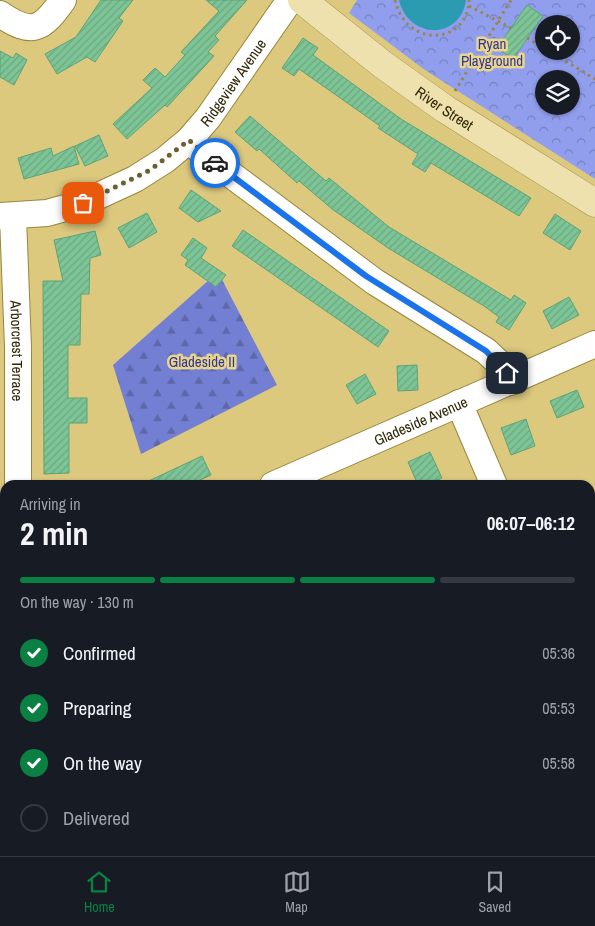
<!DOCTYPE html>
<meta charset="utf-8">
<style>
body{margin:0;font-family:"Archivo Narrow",sans-serif;background:#242831;color:#f1f3f6;height:100vh;display:flex;flex-direction:column;font-size:19px;white-space:nowrap}
*{box-sizing:border-box;margin:0}
p{font-size:16px;color:#9ea1a6}
.icon{flex:none;width:28px;height:28px;fill:none;stroke:currentColor;stroke-width:2;stroke-linecap:round;stroke-linejoin:round}
.map{position:relative;flex:1;overflow:hidden}
.drawer{position:absolute;left:0px;top:480px;width:595px;height:376px;display:flex;flex-direction:column;background:#171b24;border-radius:15px 15px 0 0;box-shadow:0 1px 4px #0004}
.drawer>*{flex:none}
.fabs{position:absolute;left:535px;top:15px;display:grid;gap:10px}
.fabs a{display:grid;place-items:center;width:45px;height:45px;border-radius:50%;background:#171b24;box-shadow:0 1px 4px #0004;font-size:25px}
.pin{position:absolute;display:grid;place-items:center;width:42px;height:42px;color:#fff;margin:-21px;border-radius:10px;box-shadow:0 2px 8px #0006}
.courier{position:absolute;display:grid;place-items:center;width:50px;height:50px;margin:-25px;border:4px solid #1a73e8;border-radius:50%;background:#fff;color:#222;box-shadow:0 1px 6px #0007}
.overview em{font-style:normal;font-weight:700}
.overview div{display:flex;flex-direction:column-reverse}
.overview{display:flex;align-items:center;justify-content:space-between;height:85px;padding:0 20px}
h1{font-size:32px;font-weight:700;line-height:38px}
.bar{display:grid;grid-template-columns:repeat(4,1fr);gap:8px 5px;align-content:center;height:60px;padding:0 20px}
.bar i{height:6px;border-radius:4px;background:#363941}
.bar .selected{background:#0b8043}
.bar p{grid-column:span 4}
ol{padding:0 20px;list-style:none}
li{display:flex;align-items:center;gap:15px;height:55px}
li p{margin-inline-start:auto}
li .icon{padding:5px;border-radius:50%;background:#0b8043;color:#fff;stroke-width:4}
li:last-child{color:#9ea1a6}
li i{width:28px;height:28px;border:2px solid #363941;border-radius:50%}
.menu{display:flex;justify-content:space-around;align-items:center;height:70px;border-top:1px solid #363941;background:#171b24;font-size:14px;color:#9ea1a6}
.menu a{display:grid;justify-items:center;gap:2px}
.menu .selected{color:#0b8043}
.map>svg:first-child{display:block}
.forest{fill:url(#forest-firs)}
.park{fill:url(#park-crowns);fill-rule:evenodd}
.water{fill:#2b9bb2}
.building{fill:url(#building-hatch);stroke:#5da377}
.lines{fill:none;stroke-linecap:round;stroke-linejoin:round}
.minor-casing{stroke:#99863b;stroke-width:28}
.major-casing{stroke:#a4934f;stroke-width:29}
.path{stroke:#96874d;stroke-width:3;stroke-dasharray:2.5 4;stroke-linecap:butt}
.minor{stroke:#fff;stroke-width:26}
.major{stroke:#eee1ad;stroke-width:28}
.done{stroke:#6c6031;stroke-width:5;stroke-dasharray:0 9}
.route{stroke:#1a73e8;stroke-width:6}
.labels{text-anchor:middle;dominant-baseline:central;stroke-width:5;stroke-linejoin:round;paint-order:stroke}
.park-label{font-size:15px;fill:#323698;stroke:#ead68b}
.street-label{font-size:15px;fill:#2f2707;stroke:#ead68b}
</style>
<div class="map">
<svg width="595" height="856" viewBox="0 0 595 856">
<defs>
<pattern id="forest-firs" width="22" height="20" patternUnits="userSpaceOnUse" patternTransform="scale(1.25)"><rect width="22" height="20" fill="#727fd3"/><path d="M5 1l3.5 6h-7zM16 11l3.5 6h-7z" fill="#5e68a9"/></pattern>
<pattern id="park-crowns" width="20" height="18" patternUnits="userSpaceOnUse" patternTransform="scale(1.25)"><rect width="20" height="18" fill="#909eed"/><path d="M2 6a3 3 0 1 1 6 0M12 15a3 3 0 1 1 6 0" fill="none" stroke="#7681be"/></pattern>
<pattern id="building-hatch" width="6" height="6" patternUnits="userSpaceOnUse" patternTransform="scale(1.25)"><rect width="6" height="6" fill="#7dc496"/><path d="M-1 1l2-2M0 6l6-6M5 7l2-2" fill="none" stroke="#6ca880"/></pattern>
</defs>
<rect width="100%" height="100%" fill="#ddc97e"/>
<g class="forest">
<path d="M218,272L277,385L141,454L113,365Z"/>
<path d="M0,788H5V851H111V856H0Z"/>
</g>
<path class="park" d="M357,0H595V179L425,70L349,13ZM544,24H571V51H544ZM544,79H571V106H544Z"/>
<path class="water" d="M399,0H466C460,41 408,39 399,0Z"/>
<g class="building">
<path d="M101,0H133L119,18L123,21L95,62L87,57L57,74L45,54L76,37Z"/>
<path d="M206,0H247L215,36L219,40L208,52L214,56L167,107L165,105L127,139L113,124L152,88L143,80L155,68L165,77L185,55L181,52L219,11Z"/>
<path d="M527,5L543,16L513,59L497,48Z"/>
<path d="M303,38L318,48L313,55L401,119L531,198L519,216L431,163L425,172L412,164L418,154L378,128L380,126L299,69L294,76L282,68Z"/>
<path d="M0,51L13,58L16,53L27,60L14,85L0,77Z"/>
<path d="M250,116L326,181L329,178L389,227L511,300L514,295L526,303L509,330L496,322L499,317L484,306L388,248L332,209L299,181L297,183L259,149L257,151L235,132Z"/>
<path d="M99,135L108,156L85,166L75,146Z"/>
<path d="M74,146L79,164L24,179L18,158L51,148L53,156Z"/>
<path d="M191,190L221,211L198,222L179,208Z"/>
<path d="M147,213L157,232L129,248L118,228Z"/>
<path d="M555,214L581,231L570,250L543,233Z"/>
<path d="M243,230L389,331L378,347L232,246Z"/>
<path d="M95,231L101,255L90,258L89,294H81L80,345H68V398H87V423H69V473L44,474L43,281H63L54,240Z"/>
<path d="M193,238L207,248L201,258L226,275L216,287L185,265L188,260L181,255Z"/>
<path d="M569,297L579,315L552,329L543,311Z"/>
<path d="M417,365L418,390L398,391L397,366Z"/>
<path d="M365,374L376,394L357,404L346,385Z"/>
<path d="M577,390L584,407L557,418L550,401Z"/>
<path d="M526,419L535,446L511,455L501,428Z"/>
<path d="M430,452L442,478L426,485H418L408,462Z"/>
<path d="M202,456L211,475L189,485H140Z"/>
</g>
<g class="lines">
<g class="minor-casing">
<g id="minor">
<path d="M0,14C32,36 42,30 63,0"/>
<path d="M189,140L210,159L375,282L486,351L501,365L511,382"/>
<path id="s1" d="M0,216L47,213L83,203L135,179L165,160L189,140L208,118L290,0"/>
<path id="s2" d="M13,217L18,347V485"/>
<path d="M459,403L494,485"/>
<path id="s3" d="M273,485L595,344"/>
<path d="M0,633L5,630"/>
<path d="M590,657H595"/>
<path d="M0,739L5,751"/>
<path d="M590,842L595,843"/>
<path d="M426,851V856"/>
<path d="M250,856L255,851"/>
</g>
</g>
<g class="major-casing">
<g id="major">
<path id="s4" d="M302,0L382,64L445,109L595,203"/>
</g>
</g>
<g class="path">
<path d="M395,0C406,49 468,45 469,0"/>
<path d="M469,6L511,28"/>
<path d="M527,38L544,48"/>
<path d="M549,51L595,79"/>
<path d="M455,91L511,0"/>
</g>
<use href="#minor" class="minor"/>
<use href="#major" class="major"/>
</g>
<g class="lines">
<path class="done" d="M83,203L150,170L189,140L215,163"/>
<path class="route" d="M215,163L366,276L486,351L507,373"/>
</g>
<g class="labels">
<g class="park-label">
<text x="492" y="43">Ryan<tspan x="492" dy="17">Playground</tspan></text>
<text x="202" y="361">Gladeside II</text>
</g>
<g class="street-label">
<text stroke="none"><textPath href="#s1" startOffset="281">Ridgeview Avenue</textPath></text>
<text stroke="none"><textPath href="#s4" startOffset="179">River Street</textPath></text>
<text stroke="none"><textPath href="#s2" startOffset="134">Arborcrest Terrace</textPath></text>
<text stroke="none"><textPath href="#s3" startOffset="161">Gladeside Avenue</textPath></text>
</g>
</g>
</svg>
<div class="fabs">
<a><svg class="icon" aria-label="locate" viewBox="0 0 24 24"><circle cx="12" cy="12" r="6"/><path d="M12 2v4M12 18v4M2 12h4M18 12h4"/></svg></a>
<a><svg class="icon" aria-label="layers" viewBox="0 0 24 24"><path d="M12 4l9 5-9 5-9-5zM3 14l9 5 9-5"/></svg></a>
</div>
<div class="pin" style="left:83px;top:203px;background:#ea580c"><svg class="icon" aria-label="bag" viewBox="0 0 24 24"><path d="M5 8h14l-1 12H6zM9 8a3 3 0 0 1 6 0"/></svg></div>
<div class="pin" style="left:507px;top:373px;background:#1f2937"><svg class="icon" aria-label="home" viewBox="0 0 24 24"><path d="M3 11l9-7 9 7M6 9v11h12V9"/></svg></div>
<div class="courier" style="left:215px;top:163px"><svg class="icon" aria-label="car" viewBox="0 0 24 24"><path d="M5 17H2v-5l4-1 3-4h7l3 4 3 1v5h-3M9 17h6M6 11h13"/><circle cx="7" cy="17" r="2"/><circle cx="17" cy="17" r="2"/></svg></div>
<section class="drawer">
<div class="overview"><div><h1>2 min</h1><p>Arriving in</p></div><em>06:07–06:12</em></div>
<div class="bar"><i class="selected"></i><i class="selected"></i><i class="selected"></i><i></i><p>On the way · 130 m</p></div>
<ol>
<li><svg class="icon" aria-label="check" viewBox="0 0 24 24"><path d="M5 12l5 5 9-10"/></svg>Confirmed<p>05:36</p></li>
<li><svg class="icon" aria-label="check" viewBox="0 0 24 24"><path d="M5 12l5 5 9-10"/></svg>Preparing<p>05:53</p></li>
<li><svg class="icon" aria-label="check" viewBox="0 0 24 24"><path d="M5 12l5 5 9-10"/></svg>On the way<p>05:58</p></li>
<li><i></i>Delivered</li>
</ol>
</section>
</div>
<nav class="menu">
<a class="selected"><svg class="icon" aria-label="home" viewBox="0 0 24 24"><path d="M3 11l9-7 9 7M6 9v11h12V9"/></svg>Home</a>
<a><svg class="icon" aria-label="map" viewBox="0 0 24 24"><path d="M3 6l6-2 6 2 6-2v14l-6 2-6-2-6 2zM9 4v14M15 6v14"/></svg>Map</a>
<a><svg class="icon" aria-label="saved" viewBox="0 0 24 24"><path d="M7 4h10v16l-5-4-5 4z"/></svg>Saved</a>
</nav>
